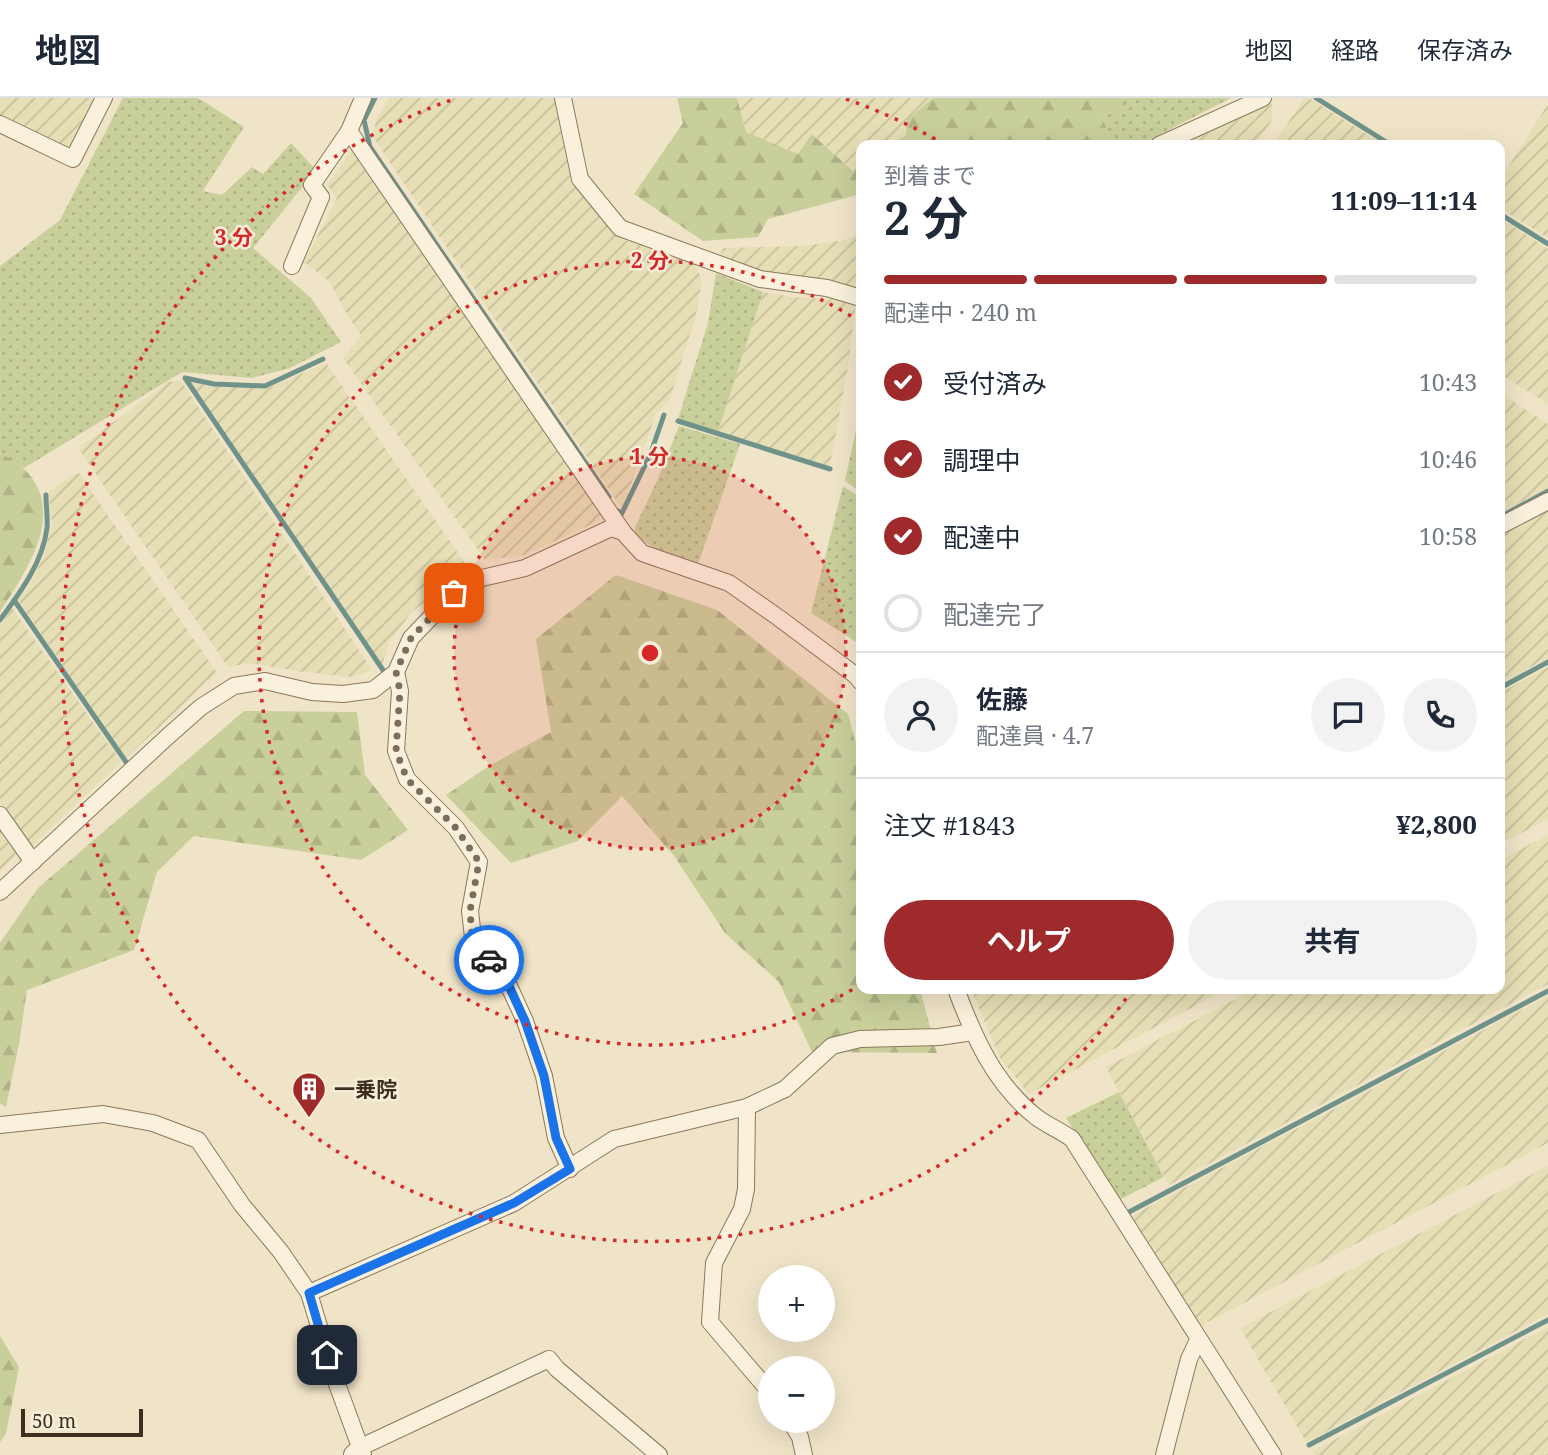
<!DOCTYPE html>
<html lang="ja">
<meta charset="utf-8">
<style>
body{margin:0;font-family:"Noto Serif","Noto Sans JP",serif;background:#f2f2f3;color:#1f2937;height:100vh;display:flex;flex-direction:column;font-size:26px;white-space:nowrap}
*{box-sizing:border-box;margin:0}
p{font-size:23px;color:#747a83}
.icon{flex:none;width:38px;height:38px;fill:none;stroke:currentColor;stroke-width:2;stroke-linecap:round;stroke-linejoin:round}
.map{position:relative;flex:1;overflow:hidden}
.panel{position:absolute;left:856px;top:42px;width:649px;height:854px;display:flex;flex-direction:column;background:#fff;border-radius:14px;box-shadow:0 7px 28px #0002}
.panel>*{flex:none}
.fabs{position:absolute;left:758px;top:1167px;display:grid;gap:14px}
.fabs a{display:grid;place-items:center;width:77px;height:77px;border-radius:50%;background:#fff;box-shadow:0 7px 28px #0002;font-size:35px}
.scale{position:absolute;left:21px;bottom:18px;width:122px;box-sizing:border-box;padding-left:7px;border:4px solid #3d2e20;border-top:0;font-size:19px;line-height:24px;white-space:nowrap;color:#3d2e20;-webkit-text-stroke:5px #f7eed8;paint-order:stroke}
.pin{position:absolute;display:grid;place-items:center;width:60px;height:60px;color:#fff;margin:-30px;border-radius:14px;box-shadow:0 4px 10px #0006}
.courier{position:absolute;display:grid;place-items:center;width:70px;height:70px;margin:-35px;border:5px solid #1a73e8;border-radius:50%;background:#fff;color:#222;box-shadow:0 2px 9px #0007}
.summary em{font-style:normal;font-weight:700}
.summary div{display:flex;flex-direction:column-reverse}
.summary{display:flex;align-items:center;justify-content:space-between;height:119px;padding:0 28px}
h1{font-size:46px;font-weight:700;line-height:52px}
.bar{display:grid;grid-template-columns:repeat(4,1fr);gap:10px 7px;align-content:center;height:84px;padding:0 28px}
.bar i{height:9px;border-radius:5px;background:#e0e1e3}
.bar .active{background:#9e2a2b}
.bar p{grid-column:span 4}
.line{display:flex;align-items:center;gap:18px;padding:0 28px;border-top:2px solid #e0e1e3}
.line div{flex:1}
.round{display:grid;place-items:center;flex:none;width:74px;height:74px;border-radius:37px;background:#f2f2f3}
ol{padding:0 28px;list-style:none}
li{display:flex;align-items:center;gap:21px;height:77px}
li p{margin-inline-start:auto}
li .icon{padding:7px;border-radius:50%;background:#9e2a2b;color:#fff;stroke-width:4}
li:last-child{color:#747a83}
li i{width:38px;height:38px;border:4px solid #e0e1e3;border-radius:50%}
.action{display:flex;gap:14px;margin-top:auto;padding:14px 28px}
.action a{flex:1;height:80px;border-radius:42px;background:#9e2a2b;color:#fff;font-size:28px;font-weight:700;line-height:80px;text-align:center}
.action a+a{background:#f2f2f3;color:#1f2937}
header{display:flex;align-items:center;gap:42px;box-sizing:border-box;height:98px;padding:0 35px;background:#fff;border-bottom:2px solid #e0e1e3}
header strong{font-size:33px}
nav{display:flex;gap:38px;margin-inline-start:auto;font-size:24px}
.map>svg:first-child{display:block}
.farmland{fill:url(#farmland-furrows)}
.grass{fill:url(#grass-dots)}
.forest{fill:url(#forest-firs)}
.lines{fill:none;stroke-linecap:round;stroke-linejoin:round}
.stream{stroke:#6f938a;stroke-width:5}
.minor-casing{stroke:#8d765c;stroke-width:18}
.minor{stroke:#faf1dc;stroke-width:16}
.done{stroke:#7c6e5b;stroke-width:7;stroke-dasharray:0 12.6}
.route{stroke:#1a73e8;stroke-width:9}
.ring{fill:none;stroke:#d62828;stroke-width:3.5;stroke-dasharray:3.5 7}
.labels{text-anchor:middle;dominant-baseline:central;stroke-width:5;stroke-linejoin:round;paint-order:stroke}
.poi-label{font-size:21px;font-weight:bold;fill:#3d2e20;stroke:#f7eed8;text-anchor:start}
.centre{fill:#d62828;stroke:#f7eed8;stroke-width:3.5}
.ring-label{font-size:21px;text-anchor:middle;font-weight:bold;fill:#d62828;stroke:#f7eed8;stroke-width:5;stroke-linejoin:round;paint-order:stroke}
</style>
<header>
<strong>地図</strong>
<nav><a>地図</a><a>経路</a><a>保存済み</a></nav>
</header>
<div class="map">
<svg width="1548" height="1357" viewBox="0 0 1548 1357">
<defs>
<pattern id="farmland-furrows" width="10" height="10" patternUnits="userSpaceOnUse" patternTransform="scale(1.75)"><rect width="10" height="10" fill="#e6deb5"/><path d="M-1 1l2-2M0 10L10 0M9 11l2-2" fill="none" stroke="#c6bf9b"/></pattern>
<pattern id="grass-dots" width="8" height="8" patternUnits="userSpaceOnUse" patternTransform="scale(1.75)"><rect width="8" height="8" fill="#c9cf9b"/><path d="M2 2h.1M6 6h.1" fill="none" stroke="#aeb285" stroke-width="1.8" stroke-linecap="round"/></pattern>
<pattern id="forest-firs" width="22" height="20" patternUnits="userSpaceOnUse" patternTransform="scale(1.75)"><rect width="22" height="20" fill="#c9cf9b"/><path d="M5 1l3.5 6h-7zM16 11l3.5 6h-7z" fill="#aeb285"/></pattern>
</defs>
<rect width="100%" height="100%" fill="#f0e4c8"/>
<g class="farmland">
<path d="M0,0H95L70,53L0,19Z"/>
<path d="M389,0H554L571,83L611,132L624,142L688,162L695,167L702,182L696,217L669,304L656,316L622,411L373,39L376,22Z"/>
<path d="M737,0H933L907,21L906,37L891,47H861V69L854,74L813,36L799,56L746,34Z"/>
<path d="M1305,0H1309L1384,47H1273Z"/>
<path d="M1272,6V22L1255,47H1182Z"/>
<path d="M1548,6V140L1500,110V82Z"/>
<path d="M353,51L605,420L525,457L485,462L343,260L361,237L346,215L329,183L304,164L337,100L327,87Z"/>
<path d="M1500,120L1548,151V306L1500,276Z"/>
<path d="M861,135V190L758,175L720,156L724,150L803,148L845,142Z"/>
<path d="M763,194L793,199L856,203L849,263L830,368L718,334Z"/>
<path d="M326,265L467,468L410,516L389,544L382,567L189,283L214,289L268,290Z"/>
<path d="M181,283L372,572L353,579L303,574L249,565L228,569L78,350L168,284Z"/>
<path d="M1500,295L1548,326V390L1500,415Z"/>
<path d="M78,374L217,575L126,660L18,502L29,489L43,459L52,427L49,393Z"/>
<path d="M1548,413V560L1500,585V438Z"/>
<path d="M12,510L121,664L30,750L0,706V529Z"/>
<path d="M1548,569V721L1500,746V595Z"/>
<path d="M0,733L17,757L0,774Z"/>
<path d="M1548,737V886L1169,1087L1106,969L1255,891H1500V762Z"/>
<path d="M971,891H1227L1029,996L1000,960Z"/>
<path d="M1548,898V1045L1200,1228L1131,1118Z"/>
<path d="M1548,1068V1216L1306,1344L1240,1230Z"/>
<path d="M1548,1229V1357H1315L1313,1353Z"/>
</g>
<g class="grass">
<path d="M123,0H198L244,29L203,93L222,97L252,69L263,76L291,45L316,72L253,150L311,200L341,244L290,270L252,280L182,274L24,370L0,355V168L60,122Z"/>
<path d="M1137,0H1231L1139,47H1113L1102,19Z"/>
<path d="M716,175L763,194L718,334L678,321L708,225Z"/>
<path d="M861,308V394L845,383Z"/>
<path d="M679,328L740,346L698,466L666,457L635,438V429L657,383Z"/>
<path d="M843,388L861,400V547L811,515Z"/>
<path d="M1119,994L1164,1079L1119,1102L1066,1020Z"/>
</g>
<g class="forest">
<path d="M677,0H737L746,34L798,56L812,36L854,74L861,69V96L768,121L758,139L703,143L634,96L683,25Z"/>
<path d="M933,0H1137L1102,19L1113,47H891L906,37L907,21Z"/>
<path d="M0,355C7,359 17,364 23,370C69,413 26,473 0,514Z"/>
<path d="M616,477L717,512L848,616L861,665V891H920L937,955L812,954L779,884L725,835L674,758L622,698L578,743L511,765L446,697L489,668L551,634L536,541Z"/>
<path d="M244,613L357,614L365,677L408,732L361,762L194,738L157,774L134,852L27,892L19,946L6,1009L0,1005V845L38,790Z"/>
<path d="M0,1238L19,1269L6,1336L0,1344Z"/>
</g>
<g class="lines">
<g class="stream">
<path d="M375,0L364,22L370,49L609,399"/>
<path d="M1316,0L1391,47"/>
<path d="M1500,116L1548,146"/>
<path d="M323,261L265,288L214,286L185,280L383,572"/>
<path d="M678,323L830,371"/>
<path d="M618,413L621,417L650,357L664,317"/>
<path d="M1500,419L1548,393"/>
<path d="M14,502L126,664"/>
<path d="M0,522C20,495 43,464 47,430C48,419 46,407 46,397"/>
<path d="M1500,590L1548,564"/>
<path d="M1129,1114L1548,893"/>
<path d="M1309,1347L1548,1222"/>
</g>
<g class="minor-casing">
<g id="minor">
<path d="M563,0L580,81L620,130L760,181L827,190L861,200"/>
<path d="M0,26L73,61L104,0"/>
<path d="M349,33L623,434L642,455L729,485L779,520L855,577L861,584"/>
<path d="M1159,47L1263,0"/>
<path d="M292,168L321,99L312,87L349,33L363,0"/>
<path d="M1500,428L1548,403"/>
<path d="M396,574L400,593L396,653L407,681L456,730L479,764L470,813L473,839L508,886L525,923L544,978L556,1040L570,1071"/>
<path d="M0,717L33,764"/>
<path d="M0,794L166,640L201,609L234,588L265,583L312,594L343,596L373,592L396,574L411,540L454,495L482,480L525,470L611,430L623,434"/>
<path d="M956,891C974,939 994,985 1035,1018C1046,1027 1060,1032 1072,1041L1273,1357"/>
<path d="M747,1009L746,1091L742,1111L714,1165L710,1224L770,1294"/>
<path d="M0,1027L103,1016L153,1025L198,1042L242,1107L281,1154L309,1195L334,1278L363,1357"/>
<path d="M309,1195L514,1105L614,1041L747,1009L785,991L832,948L860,941L939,939L973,934"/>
<path d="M790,1323L800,1339L804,1357"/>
<path d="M352,1356L359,1350L549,1261L557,1271L659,1357"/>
<path d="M1164,1357L1189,1261L1198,1242"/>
</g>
</g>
<use href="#minor" class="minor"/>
</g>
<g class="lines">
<path class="done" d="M454,495L411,540L396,574L400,593L396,653L407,681L456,730L479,764L470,813L472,839L489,862"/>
<path class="route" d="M327,1257L309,1195L514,1105L570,1071L556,1040L544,978L525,923L508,886L489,862"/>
</g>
<circle cx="650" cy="555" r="196" fill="#d62828" fill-opacity=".12"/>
<g class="ring">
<circle cx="650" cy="555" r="196"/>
<path d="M861 886A392 392 0 1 1 861 224"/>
<path d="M1132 892A588 588 0 1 1 454 1M846 1A588 588 0 0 1 944 46"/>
</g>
<defs>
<g id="building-pin" transform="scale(1.75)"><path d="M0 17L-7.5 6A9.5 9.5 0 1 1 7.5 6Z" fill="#9e2a2b" stroke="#f7eed8"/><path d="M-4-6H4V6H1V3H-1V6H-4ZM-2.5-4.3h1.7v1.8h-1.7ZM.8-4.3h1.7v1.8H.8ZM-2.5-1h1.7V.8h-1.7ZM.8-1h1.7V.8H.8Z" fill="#fff"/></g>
</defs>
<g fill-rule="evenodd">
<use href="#building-pin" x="309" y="991"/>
</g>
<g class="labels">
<g class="poi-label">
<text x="334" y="991">一乗院</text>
</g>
</g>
<circle cx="650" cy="555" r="10" class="centre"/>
<g class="ring-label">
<text x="234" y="147">3 分</text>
<text x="650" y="170">2 分</text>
<text x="650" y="366">1 分</text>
</g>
</svg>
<div class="fabs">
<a>+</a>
<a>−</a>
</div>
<div class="scale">50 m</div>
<div class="pin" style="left:454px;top:495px;background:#ea580c"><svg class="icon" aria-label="bag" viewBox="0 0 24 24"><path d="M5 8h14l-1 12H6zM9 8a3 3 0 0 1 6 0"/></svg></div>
<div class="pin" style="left:327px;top:1257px;background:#1f2937"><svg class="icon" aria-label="home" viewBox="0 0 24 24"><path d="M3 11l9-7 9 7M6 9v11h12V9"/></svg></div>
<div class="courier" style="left:489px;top:862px"><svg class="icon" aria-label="car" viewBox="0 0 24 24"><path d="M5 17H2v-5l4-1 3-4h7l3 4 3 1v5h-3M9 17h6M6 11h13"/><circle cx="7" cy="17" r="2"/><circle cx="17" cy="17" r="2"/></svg></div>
<section class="panel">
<div class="summary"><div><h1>2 分</h1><p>到着まで</p></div><em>11:09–11:14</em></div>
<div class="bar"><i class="active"></i><i class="active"></i><i class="active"></i><i></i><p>配達中 · 240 m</p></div>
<ol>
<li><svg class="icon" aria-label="check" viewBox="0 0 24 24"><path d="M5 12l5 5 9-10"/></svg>受付済み<p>10:43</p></li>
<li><svg class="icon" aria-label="check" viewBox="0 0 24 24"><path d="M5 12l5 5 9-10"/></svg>調理中<p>10:46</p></li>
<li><svg class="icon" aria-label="check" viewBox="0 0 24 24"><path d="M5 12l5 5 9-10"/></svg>配達中<p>10:58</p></li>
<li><i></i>配達完了</li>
</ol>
<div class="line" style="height:126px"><a class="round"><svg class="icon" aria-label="person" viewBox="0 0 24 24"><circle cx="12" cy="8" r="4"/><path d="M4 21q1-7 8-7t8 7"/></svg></a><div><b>佐藤</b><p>配達員 · 4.7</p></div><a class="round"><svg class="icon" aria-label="chat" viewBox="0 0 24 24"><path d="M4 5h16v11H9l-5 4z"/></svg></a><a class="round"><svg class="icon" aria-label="phone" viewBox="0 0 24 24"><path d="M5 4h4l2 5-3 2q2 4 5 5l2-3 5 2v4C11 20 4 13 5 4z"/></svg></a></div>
<div class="line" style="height:91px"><div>注文 #1843</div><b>¥2,800</b></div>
<div class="action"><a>ヘルプ</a><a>共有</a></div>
</section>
</div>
